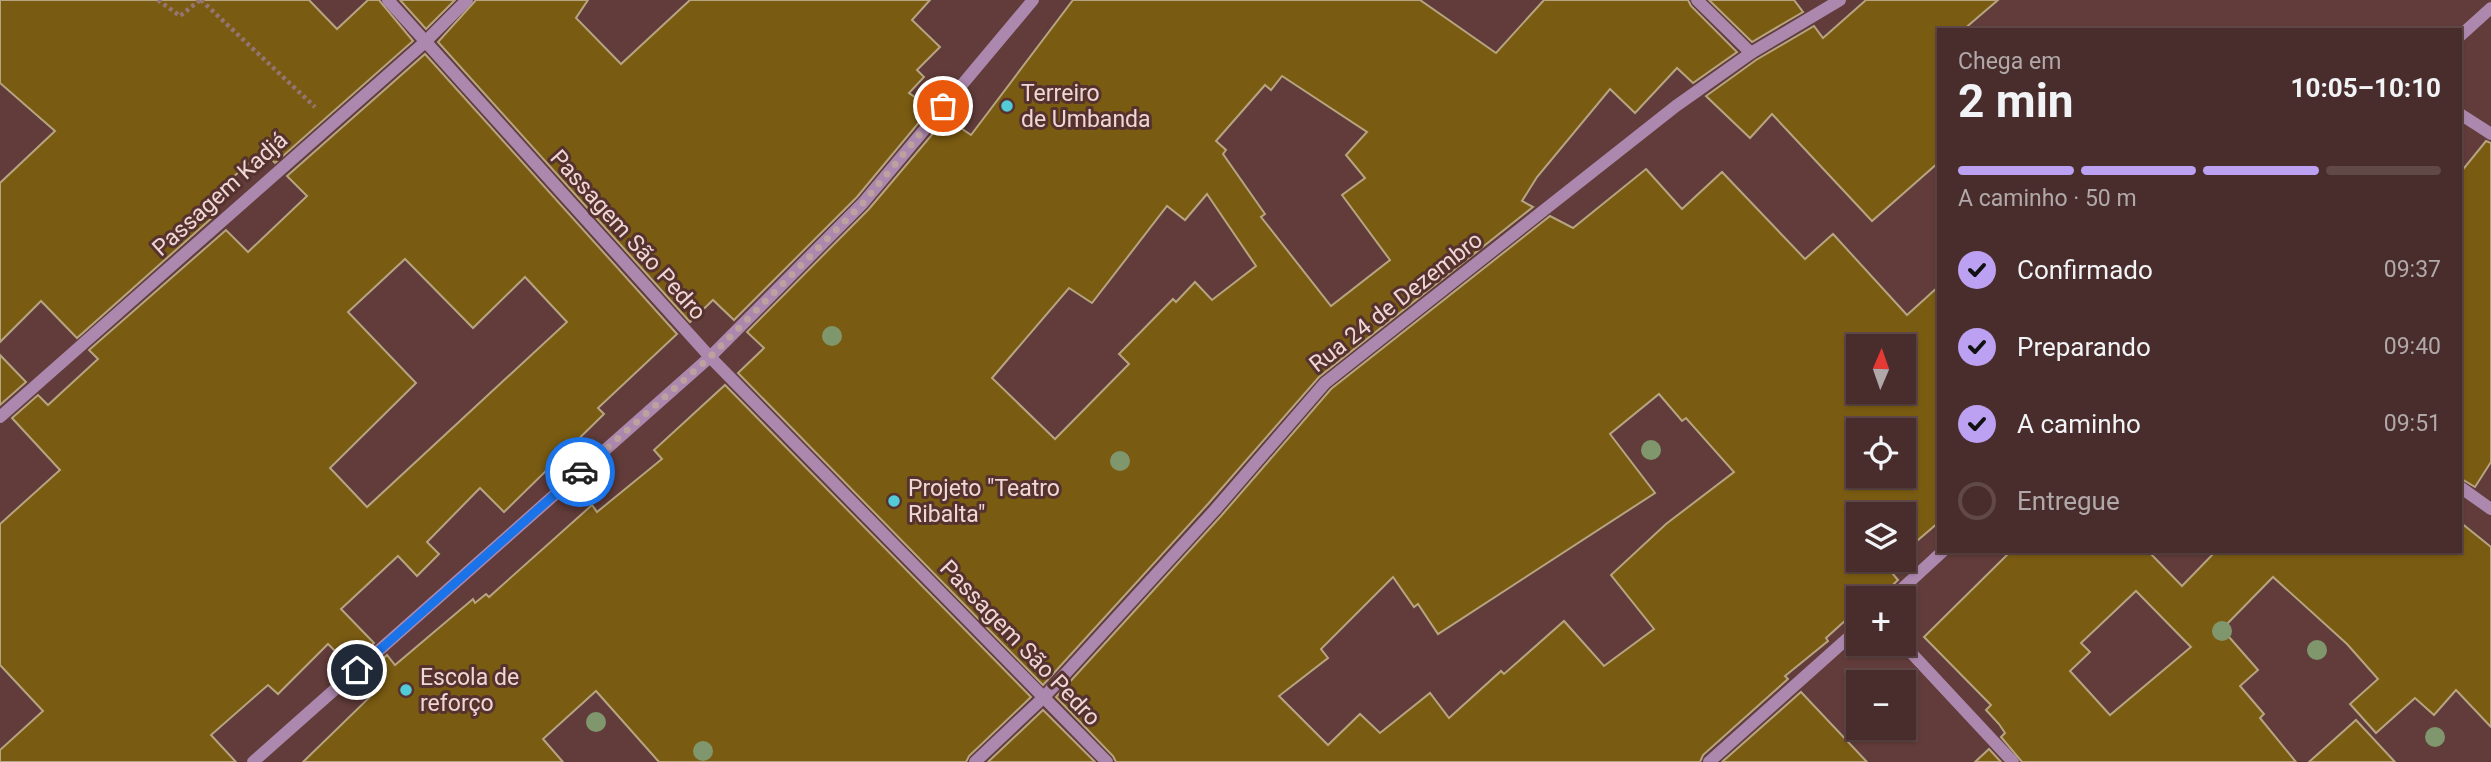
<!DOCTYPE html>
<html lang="pt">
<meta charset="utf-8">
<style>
body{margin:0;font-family:Roboto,sans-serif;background:#533938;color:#f1f3f6;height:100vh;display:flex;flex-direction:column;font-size:26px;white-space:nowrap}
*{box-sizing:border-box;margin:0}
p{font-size:23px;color:#b1a8a9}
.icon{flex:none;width:38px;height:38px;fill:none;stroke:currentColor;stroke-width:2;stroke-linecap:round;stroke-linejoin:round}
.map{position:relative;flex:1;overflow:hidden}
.drawer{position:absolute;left:1937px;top:28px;width:525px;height:525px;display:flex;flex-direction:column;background:#492d2c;border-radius:0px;box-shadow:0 2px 5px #0004,0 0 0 2px #614948}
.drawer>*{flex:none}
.needle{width:46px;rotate:2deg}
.buttons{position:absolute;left:1846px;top:334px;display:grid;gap:14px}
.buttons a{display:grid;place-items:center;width:70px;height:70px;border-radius:0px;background:#492d2c;box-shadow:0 2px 5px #0004,0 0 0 2px #614948;font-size:35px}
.pin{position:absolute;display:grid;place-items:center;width:60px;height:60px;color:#fff;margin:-30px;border:4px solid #fff;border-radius:50%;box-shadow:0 2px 7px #0007}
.courier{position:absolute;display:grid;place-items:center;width:70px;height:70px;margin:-35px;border:5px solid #1a73e8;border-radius:50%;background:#fff;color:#222;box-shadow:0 2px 9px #0007}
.headline em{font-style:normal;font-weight:700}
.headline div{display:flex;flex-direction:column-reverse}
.headline{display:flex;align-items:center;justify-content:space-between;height:119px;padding:0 21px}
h1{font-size:46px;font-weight:700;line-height:52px}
.bar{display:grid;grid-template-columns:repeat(4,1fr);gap:10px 7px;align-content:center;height:84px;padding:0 21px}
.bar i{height:9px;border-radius:5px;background:#614948}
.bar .selected{background:#bca0f2}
.bar p{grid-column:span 4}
ol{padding:0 21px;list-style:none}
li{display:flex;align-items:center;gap:21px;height:77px}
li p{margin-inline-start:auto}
li .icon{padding:7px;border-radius:50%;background:#bca0f2;color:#111;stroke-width:4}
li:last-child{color:#b1a8a9}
li i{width:38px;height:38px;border:4px solid #614948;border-radius:50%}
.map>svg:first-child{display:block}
.building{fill:#7a5b12;stroke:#b7a581;stroke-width:2;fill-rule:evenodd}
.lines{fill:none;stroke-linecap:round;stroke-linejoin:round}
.path{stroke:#957573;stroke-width:4.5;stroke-dasharray:3.5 3.5;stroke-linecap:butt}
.minor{stroke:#ac88ae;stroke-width:12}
.tree{fill:#80976e}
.done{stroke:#bda19f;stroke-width:7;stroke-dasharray:0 12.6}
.route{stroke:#1a73e8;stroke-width:9}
.poi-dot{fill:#52cbd7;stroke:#56322f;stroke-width:2.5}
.labels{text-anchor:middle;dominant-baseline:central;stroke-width:6;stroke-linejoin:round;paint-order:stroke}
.poi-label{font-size:23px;fill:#efd7d5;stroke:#56322f;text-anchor:start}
.street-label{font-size:23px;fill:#efd7d5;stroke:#56322f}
</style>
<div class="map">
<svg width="2491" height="762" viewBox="0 0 2491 762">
<rect width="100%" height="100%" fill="#613c3a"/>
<g class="building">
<path d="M0,0H309L337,29L368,0H379L413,41L275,163L264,152L259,154L202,205L213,217L77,338L41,301L0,342V183L55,131L0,83Z"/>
<path d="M400,0H455L426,29Z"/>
<path d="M476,0H588L576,18L621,64L690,0H930L912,20L940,47L917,70L924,77L909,93L931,108L857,197L734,320L713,300L690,322L438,42Z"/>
<path d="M1073,0H1420L1496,53L1544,0H1688L1691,6L1737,52L1693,83L1677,68L1635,113L1610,89L1537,177L1522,201L1533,207L1319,377L1208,504L1043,685L738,373L764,348L747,332L869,209L946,118L971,135ZM1282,76L1367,132L1346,155L1365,178L1342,195L1390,260L1331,306L1261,217L1265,214L1223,154L1226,150L1216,141L1265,85L1271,90ZM1207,194L1256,266L1212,300L1195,282L1176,302L1173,299L1119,354L1129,364L1055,439L992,378L1069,288L1092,303L1167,206L1185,220Z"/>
<path d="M1709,0H1794L1803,12L1752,42Z"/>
<path d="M1866,0H1998L1963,30H1939V162L1872,221L1772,114L1750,138L1706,96L1756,60L1814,26L1823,38Z"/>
<path d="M425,54L677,334L598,408L604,414L504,512L480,488L427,542L439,554L417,576L398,556L341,609L374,643L349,665L328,644L278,694L268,685L211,735L236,762H0V750L43,711L0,665V524L60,470L12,418L38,395L48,405L98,359L89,350L226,230L248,252L307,196L287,176ZM405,259L473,328L525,277L567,322L367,507L330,468L416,383L348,312Z"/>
<path d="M2486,141L2491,143V462L2475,487L2460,478V173Z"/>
<path d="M1646,169L1682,209L1722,172L1805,259L1833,234L1907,315L1939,286V522L1904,552V514H1858V560H1895L1887,567L1898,580L1879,598H1858V609L1826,638L1828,641L1785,676L1788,679L1703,755L1700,762H1116L1113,756L1056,697L1221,516L1331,389L1550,216L1573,228ZM1858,346H1904V392H1858ZM1659,394L1682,421L1686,418L1734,472L1666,524L1611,575L1654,629L1604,666L1564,621L1504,674L1501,671L1449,718L1430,693L1380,733L1360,714L1328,745L1279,696L1328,658L1321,649L1393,577L1414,607L1418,604L1438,634L1655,493L1610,434ZM1858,430H1904V476H1858Z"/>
<path d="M0,355L26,382L0,405Z"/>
<path d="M725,385L1031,697L969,756L966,762H659L596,691L543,739L563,762H303L374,693L361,678L387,655L395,665L473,599L475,603L486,594L489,597L592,505L597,512L662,459L654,450Z"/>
<path d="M2460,522L2491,547V727L2456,690L2434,715L2415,698L2376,733L2350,704L2378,679L2347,644L2273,577L2222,629L2258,670L2240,686L2264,714L2260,718L2296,762H2022L2001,737L2005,733L1999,724L1986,710L1991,705L1924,637L2011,551H2148L2182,586L2216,551H2460ZM2136,591L2191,647L2110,715L2070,671L2090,652L2081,643Z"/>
<path d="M1801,692L1867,762H1722Z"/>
<path d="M1043,710L1095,762H988Z"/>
<path d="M2356,720L2395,762H2309Z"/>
<path d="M1989,749L2001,762H1975Z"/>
</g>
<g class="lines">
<g class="path">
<path d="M158,0L180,16L200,0"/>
<path d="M201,0L315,107"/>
</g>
<g class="minor">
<path d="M388,0L710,357L1107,762"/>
<path d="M1697,0L1751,53"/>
<path d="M2460,36L2491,8"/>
<path d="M2460,114L2491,134"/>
<path d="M0,417L424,43L467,0"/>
<path d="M2460,487L2491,509"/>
<path d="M1892,598L1943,551"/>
<path d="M1903,644L2013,762"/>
<path d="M253,762L710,357L863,203L1033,0"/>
<path d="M975,762L1044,697L1215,510L1325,383L1676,106L1751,53L1840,0"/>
<path d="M1709,762L1858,629"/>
</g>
</g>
<g class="tree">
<circle cx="832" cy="336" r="10"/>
<circle cx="1651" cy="450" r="10"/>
<circle cx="1120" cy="461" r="10"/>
<circle cx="2222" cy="631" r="10"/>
<circle cx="2317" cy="650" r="10"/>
<circle cx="596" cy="722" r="10"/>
<circle cx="2435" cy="737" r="10"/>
<circle cx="703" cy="751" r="10"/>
</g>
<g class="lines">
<path class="done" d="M580,472L710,357L863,203L943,106"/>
<path class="route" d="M357,670L580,472"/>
</g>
<g class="poi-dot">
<circle cx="1007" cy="106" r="7"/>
<circle cx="894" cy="501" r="7"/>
<circle cx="406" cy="690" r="7"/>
</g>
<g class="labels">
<g class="poi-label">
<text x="1021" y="93">Terreiro<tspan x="1021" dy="26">de Umbanda</tspan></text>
<text x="908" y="488">Projeto "Teatro<tspan x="908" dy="26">Ribalta"</tspan></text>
<text x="420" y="677">Escola de<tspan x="420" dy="26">reforço</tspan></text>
</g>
<g class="street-label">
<text transform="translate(220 194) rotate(-42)">Passagem Kadjá</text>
<text transform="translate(628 235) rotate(48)">Passagem São Pedro</text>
<text transform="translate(1396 302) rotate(-38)">Rua 24 de Dezembro</text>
<text transform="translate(1020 643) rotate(46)">Passagem São Pedro</text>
</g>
</g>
</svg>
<div class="buttons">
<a><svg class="needle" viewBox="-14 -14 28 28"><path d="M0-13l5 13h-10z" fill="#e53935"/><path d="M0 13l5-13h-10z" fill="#b1a8a9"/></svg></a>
<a><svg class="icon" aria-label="locate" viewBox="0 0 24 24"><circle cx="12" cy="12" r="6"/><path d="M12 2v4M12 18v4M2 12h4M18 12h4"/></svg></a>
<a><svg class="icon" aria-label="layers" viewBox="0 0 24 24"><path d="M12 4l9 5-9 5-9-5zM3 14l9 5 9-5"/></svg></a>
<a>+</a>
<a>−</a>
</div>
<div class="pin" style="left:943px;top:106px;background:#ea580c"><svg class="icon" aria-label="bag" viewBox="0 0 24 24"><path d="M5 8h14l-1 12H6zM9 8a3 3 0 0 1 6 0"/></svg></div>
<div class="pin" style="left:357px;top:670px;background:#1f2937"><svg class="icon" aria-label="home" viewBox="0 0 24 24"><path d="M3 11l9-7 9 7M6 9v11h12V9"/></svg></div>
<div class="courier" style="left:580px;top:472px"><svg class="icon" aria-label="car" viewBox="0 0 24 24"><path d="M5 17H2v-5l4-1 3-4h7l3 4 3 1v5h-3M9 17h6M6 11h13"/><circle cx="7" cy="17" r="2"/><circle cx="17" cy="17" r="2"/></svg></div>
<section class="drawer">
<div class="headline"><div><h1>2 min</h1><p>Chega em</p></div><em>10:05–10:10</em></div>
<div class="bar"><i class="selected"></i><i class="selected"></i><i class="selected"></i><i></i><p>A caminho · 50 m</p></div>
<ol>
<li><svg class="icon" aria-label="check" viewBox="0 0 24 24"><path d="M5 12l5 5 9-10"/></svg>Confirmado<p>09:37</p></li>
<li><svg class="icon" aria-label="check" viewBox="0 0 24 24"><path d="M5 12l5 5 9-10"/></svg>Preparando<p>09:40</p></li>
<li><svg class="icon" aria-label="check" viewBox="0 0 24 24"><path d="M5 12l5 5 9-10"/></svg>A caminho<p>09:51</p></li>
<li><i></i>Entregue</li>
</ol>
</section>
</div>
